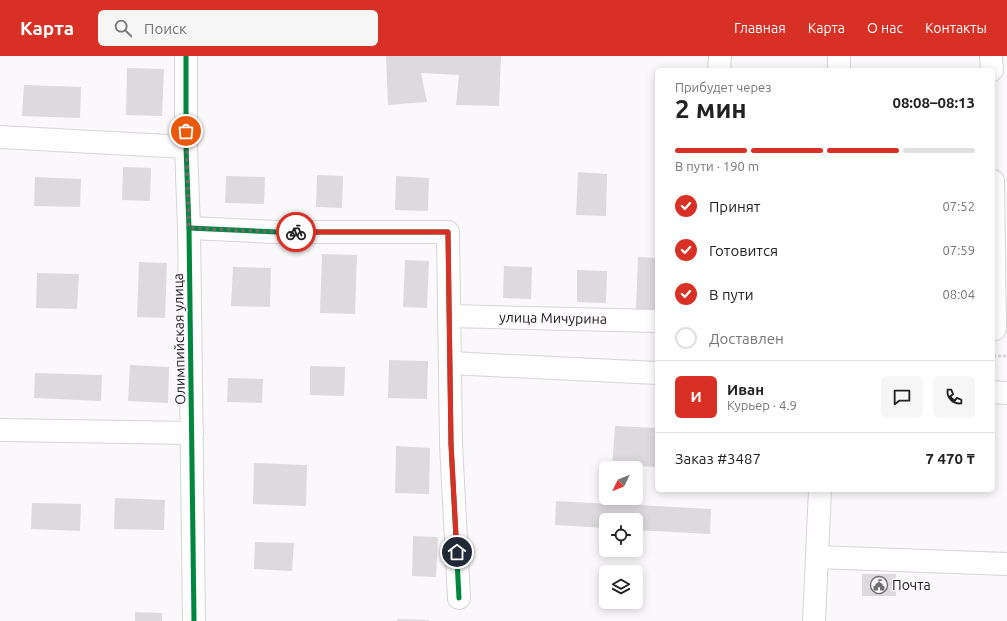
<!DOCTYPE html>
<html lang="ru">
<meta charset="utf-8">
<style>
body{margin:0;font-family:Ubuntu,sans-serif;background:#f6f6f6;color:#222;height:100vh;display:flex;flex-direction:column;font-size:15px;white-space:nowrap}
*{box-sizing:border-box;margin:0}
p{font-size:13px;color:#767676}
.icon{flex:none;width:22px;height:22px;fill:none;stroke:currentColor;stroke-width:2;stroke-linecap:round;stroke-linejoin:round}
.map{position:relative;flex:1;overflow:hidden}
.side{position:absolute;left:655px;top:12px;width:340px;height:424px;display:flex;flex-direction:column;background:#fff;border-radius:6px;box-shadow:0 2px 10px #0003}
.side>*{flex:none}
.needle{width:26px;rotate:227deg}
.controls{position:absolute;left:599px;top:405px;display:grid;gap:8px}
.controls a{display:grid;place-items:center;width:44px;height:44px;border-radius:6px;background:#fff;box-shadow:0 2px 10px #0003;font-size:20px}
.pin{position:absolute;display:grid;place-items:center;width:34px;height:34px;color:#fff;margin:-17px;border:2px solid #fff;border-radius:50%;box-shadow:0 1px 4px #0007}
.courier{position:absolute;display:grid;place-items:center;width:40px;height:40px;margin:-20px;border:3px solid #d93025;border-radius:50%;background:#fff;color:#222;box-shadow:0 1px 5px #0007}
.head em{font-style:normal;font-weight:600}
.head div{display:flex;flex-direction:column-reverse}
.head{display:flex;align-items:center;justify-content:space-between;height:68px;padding:0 20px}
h1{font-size:26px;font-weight:600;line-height:30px}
.bar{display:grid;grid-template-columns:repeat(4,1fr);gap:6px 4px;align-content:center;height:48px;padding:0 20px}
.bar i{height:5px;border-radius:3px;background:#e0e0e0}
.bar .active{background:#d93025}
.bar p{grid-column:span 4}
.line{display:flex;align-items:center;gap:10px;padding:0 20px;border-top:1px solid #e0e0e0}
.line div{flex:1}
.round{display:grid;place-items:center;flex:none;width:42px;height:42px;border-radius:6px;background:#f6f6f6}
ol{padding:0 20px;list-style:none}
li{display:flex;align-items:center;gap:12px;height:44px}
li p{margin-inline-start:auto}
li .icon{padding:4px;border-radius:50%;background:#d93025;color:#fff;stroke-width:4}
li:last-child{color:#767676}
li i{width:22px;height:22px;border:2px solid #e0e0e0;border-radius:50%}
header{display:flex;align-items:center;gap:24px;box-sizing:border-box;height:56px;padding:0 20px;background:#d93025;color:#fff}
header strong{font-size:19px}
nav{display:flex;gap:22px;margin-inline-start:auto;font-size:14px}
.search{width:280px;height:36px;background:#f6f6f6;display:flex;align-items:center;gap:10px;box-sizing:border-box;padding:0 14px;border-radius:6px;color:#767676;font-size:15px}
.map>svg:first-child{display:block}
.building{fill:#dcdadc}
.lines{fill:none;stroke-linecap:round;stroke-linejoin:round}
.minor-casing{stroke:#d6d4d6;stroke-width:24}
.path{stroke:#d6d4d6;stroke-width:2.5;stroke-dasharray:3 2;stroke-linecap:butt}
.minor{stroke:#fefefe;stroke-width:22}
.cycleway-casing{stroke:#fcf7fc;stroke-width:8}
.cycleway{stroke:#00873e;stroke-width:5}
.done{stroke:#6d6c6d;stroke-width:4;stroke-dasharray:0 7.2}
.route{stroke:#d93025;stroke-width:5}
.labels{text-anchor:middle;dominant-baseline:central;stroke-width:3;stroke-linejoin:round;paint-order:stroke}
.street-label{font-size:14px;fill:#212021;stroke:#fcf7fc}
.poi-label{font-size:14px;fill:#212021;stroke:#fcf7fc;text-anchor:start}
</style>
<header>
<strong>Карта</strong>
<div class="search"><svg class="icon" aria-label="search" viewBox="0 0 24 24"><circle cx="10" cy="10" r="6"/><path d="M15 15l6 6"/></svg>Поиск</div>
<nav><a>Главная</a><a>Карта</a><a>О нас</a><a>Контакты</a></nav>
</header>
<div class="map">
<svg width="1007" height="565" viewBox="0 0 1007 565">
<rect width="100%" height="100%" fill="#fbf8fb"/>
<g class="building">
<path d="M386,0H501L499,50L456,49L459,19L421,17L427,46L388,49Z"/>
<path d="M127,12L164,13L162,60L126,59Z"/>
<path d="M24,29L81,31L80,62L22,60Z"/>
<path d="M123,111L151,112L150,145L122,144Z"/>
<path d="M578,116L607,118L606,160L576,159Z"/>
<path d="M317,119L343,120L342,152L316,151Z"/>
<path d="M226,120L265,121L264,148L225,147Z"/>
<path d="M396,120L429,122L428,155L395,154Z"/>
<path d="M35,121L81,123L80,151L34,150Z"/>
<path d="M322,198L357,199L355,258L320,257Z"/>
<path d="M638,201L657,202V253H636Z"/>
<path d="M405,204L429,205L427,252L403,251Z"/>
<path d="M139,206L167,207L165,262L137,261Z"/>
<path d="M504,210L532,211L531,243L503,242Z"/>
<path d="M233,211L271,212L270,251L231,250Z"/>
<path d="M577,214L607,215L606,247L577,246Z"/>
<path d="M37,217L79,218L77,253L36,252Z"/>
<path d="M389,304L428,305L427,343L388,342Z"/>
<path d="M130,309L169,311L168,347L128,345Z"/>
<path d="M310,310L345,311L344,340L310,339Z"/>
<path d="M35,317L102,319L101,345L34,342Z"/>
<path d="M228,322L263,323L262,347L227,346Z"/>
<path d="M615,370L657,372V411L639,410L637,449L711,453L710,478L636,474V464H606V472L555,469L556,445L611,448V442H636V412H612Z"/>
<path d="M396,390L430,392L429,438L395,437Z"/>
<path d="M254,407L307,409L306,450L253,448Z"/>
<path d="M115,442L165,444L164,474L114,473Z"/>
<path d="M32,447L81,448L80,475L31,473Z"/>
<path d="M413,480L438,481L436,521L412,520Z"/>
<path d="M255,486L294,487L292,515L254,513Z"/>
<rect x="862" y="518" width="34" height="22"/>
<path d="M135,556L162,557V565H135Z"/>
<path d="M397,563L429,564V565H397Z"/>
</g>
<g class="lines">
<g class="minor-casing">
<g id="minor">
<path d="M186,0V91L189,172L194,565"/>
<path d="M991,0L992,14"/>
<path d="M719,14L720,0"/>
<path d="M839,14V0"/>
<path d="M0,81L186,91"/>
<path d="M993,125L995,273"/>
<path d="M189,172L277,176H448L451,388L459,542"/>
<path d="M449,260L657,265"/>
<path d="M450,307L657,317"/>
<path d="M993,336L1007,337"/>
<path d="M0,374L192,377"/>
<path d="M817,501L1007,508"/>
<path d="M814,565L820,434"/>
</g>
</g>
<path class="path" d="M993,300H1007"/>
<use href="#minor" class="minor"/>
<g class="cycleway-casing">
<g id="cycleway">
<path d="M186,0V91L189,172L194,565"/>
<path d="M189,172L277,176H448L451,388L459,542"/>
</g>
</g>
<use href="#cycleway" class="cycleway"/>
</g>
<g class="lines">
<path class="done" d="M186,75L189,172L277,176H296"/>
<path class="route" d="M296,176H448L451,388L457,496"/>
</g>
<defs>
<g id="civic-ring" transform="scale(0.9)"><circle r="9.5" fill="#fcf7fc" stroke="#6d6c6d" stroke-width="1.5"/><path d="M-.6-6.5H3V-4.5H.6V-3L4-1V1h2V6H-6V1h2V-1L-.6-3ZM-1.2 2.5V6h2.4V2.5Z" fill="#6d6c6d"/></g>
</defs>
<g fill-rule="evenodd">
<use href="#civic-ring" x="879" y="529"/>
</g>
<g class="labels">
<g class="street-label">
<text transform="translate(553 262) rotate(1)">улица Мичурина</text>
<text transform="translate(179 283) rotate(-91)">Олимпийская улица</text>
</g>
<g class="poi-label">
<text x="892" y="529">Почта</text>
</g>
</g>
</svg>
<div class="controls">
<a><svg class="needle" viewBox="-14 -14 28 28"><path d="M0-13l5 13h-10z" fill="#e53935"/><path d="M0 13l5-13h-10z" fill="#767676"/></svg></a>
<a><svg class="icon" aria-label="locate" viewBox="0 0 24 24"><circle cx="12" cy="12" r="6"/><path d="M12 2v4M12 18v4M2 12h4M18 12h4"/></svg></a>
<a><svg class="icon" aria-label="layers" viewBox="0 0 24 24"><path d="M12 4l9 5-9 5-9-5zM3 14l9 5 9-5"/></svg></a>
</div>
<div class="pin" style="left:186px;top:75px;background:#ea580c"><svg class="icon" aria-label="bag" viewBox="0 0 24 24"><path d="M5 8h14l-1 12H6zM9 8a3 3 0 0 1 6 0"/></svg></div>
<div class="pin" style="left:457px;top:496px;background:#1f2937"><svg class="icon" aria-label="home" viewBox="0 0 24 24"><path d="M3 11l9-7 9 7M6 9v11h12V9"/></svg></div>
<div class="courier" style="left:296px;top:176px"><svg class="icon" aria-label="bike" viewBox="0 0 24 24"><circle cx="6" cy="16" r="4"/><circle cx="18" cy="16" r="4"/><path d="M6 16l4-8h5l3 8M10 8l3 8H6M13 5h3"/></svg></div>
<section class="side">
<div class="head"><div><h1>2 мин</h1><p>Прибудет через</p></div><em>08:08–08:13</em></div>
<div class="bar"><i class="active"></i><i class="active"></i><i class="active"></i><i></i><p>В пути · 190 m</p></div>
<ol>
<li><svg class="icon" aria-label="check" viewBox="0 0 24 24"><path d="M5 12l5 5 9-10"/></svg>Принят<p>07:52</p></li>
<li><svg class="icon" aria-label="check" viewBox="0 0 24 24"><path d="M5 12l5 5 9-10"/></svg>Готовится<p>07:59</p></li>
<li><svg class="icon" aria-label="check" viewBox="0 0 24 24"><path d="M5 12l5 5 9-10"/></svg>В пути<p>08:04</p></li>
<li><i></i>Доставлен</li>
</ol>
<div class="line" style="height:72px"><b class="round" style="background:#d93025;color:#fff">И</b><div><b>Иван</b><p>Курьер · 4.9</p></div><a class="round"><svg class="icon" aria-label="chat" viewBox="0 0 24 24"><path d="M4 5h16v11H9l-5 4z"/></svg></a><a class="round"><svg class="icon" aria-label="phone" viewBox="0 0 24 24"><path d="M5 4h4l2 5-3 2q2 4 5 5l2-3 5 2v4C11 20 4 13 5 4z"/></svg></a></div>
<div class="line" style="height:52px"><div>Заказ #3487</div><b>7 470 ₸</b></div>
</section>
</div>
